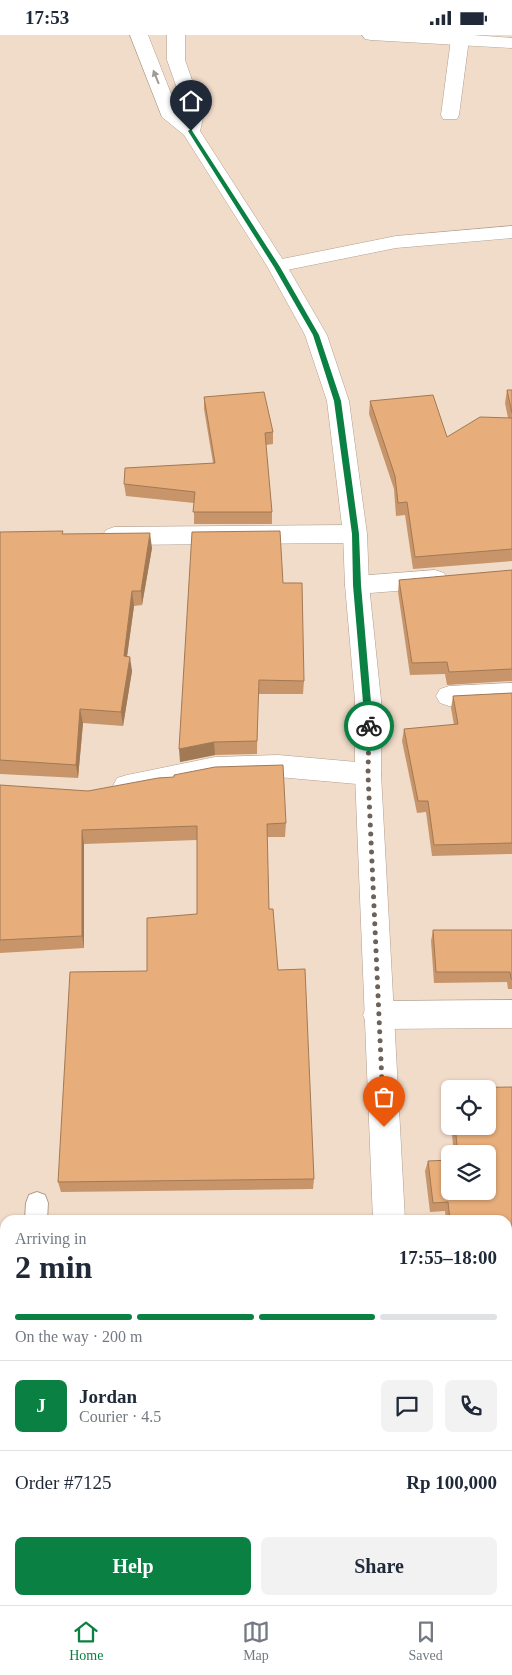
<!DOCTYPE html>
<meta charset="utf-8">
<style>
body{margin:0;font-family:Georgia,serif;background:#f2f2f3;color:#1f2937;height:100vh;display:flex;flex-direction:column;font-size:19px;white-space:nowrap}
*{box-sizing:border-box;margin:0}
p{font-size:16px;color:#747a83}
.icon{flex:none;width:28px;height:28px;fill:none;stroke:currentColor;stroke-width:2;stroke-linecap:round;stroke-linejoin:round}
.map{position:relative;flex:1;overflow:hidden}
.details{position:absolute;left:0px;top:1180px;width:512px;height:390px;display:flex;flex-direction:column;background:#fff;border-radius:15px 15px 0 0;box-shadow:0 1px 4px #0004}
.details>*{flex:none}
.controls{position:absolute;left:441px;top:1045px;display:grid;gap:10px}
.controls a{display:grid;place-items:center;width:55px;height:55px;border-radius:8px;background:#fff;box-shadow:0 1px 4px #0004;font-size:25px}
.pin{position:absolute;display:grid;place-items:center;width:42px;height:42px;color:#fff;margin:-51px -21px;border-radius:50% 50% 50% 0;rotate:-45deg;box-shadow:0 0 5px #0007}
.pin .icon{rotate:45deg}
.courier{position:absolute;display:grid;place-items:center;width:50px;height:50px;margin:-25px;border:4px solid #0b8043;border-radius:50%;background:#fff;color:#222;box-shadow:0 1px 6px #0007}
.head em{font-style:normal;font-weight:700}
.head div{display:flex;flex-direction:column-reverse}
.head{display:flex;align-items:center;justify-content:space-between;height:85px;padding:0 15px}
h1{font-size:32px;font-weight:700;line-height:38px}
.bar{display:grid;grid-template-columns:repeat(4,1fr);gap:8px 5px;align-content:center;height:60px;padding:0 15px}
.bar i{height:6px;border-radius:4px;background:#e0e1e3}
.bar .on{background:#0b8043}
.bar p{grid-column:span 4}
.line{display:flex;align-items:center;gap:12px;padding:0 15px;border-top:1px solid #e0e1e3}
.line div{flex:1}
.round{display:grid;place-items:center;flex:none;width:52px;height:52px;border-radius:8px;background:#f2f2f3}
.button{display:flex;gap:10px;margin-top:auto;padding:10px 15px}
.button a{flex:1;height:58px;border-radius:8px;background:#0b8043;color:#fff;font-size:20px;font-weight:700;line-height:58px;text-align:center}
.button a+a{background:#f2f2f3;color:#1f2937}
.status{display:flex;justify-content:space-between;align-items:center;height:35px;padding:0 25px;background:#fff;direction:ltr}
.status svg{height:14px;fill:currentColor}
.tab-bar{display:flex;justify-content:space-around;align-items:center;height:70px;border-top:1px solid #e0e1e3;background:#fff;font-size:14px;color:#747a83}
.tab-bar a{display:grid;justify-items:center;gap:2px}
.tab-bar .on{color:#0b8043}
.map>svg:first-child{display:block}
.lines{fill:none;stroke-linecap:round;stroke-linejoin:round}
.service-casing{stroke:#b19e8d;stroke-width:2}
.minor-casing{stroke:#b19e8d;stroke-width:1}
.primary-casing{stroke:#b19e8d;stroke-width:1}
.service{fill:#fff;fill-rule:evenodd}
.minor{fill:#fff;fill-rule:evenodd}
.primary{fill:#fff;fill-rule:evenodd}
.wall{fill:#c79569}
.shaded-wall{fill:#a27955}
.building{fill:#e7ad7a;stroke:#a27955}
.oneway{fill:#9e9a98}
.route{fill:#0b8043}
.done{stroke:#6e6157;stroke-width:5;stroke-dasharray:0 9}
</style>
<div class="status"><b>17:53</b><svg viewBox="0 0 49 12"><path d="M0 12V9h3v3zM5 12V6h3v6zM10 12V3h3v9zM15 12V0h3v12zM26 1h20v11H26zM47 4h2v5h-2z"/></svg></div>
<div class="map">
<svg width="512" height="1570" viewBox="0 0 512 1570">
<rect width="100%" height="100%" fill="#f1dcca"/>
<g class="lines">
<g class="service-casing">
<path id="service" d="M37,1157L45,1160L48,1168L47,1185H25L26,1168L29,1160Z"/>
</g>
<g class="minor-casing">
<g id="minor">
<path d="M454,0H466L469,4L459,80L457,84H443L441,80L451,4Z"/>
<path d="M512,191V203L396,213L277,237L270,235L267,231L270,227L277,225L396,201Z"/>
<path d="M355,490L363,493L367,499L363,505L355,508L114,510L106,507L102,501L106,495L114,492Z"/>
<path d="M435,535L444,538L447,544L444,550L435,553L357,559L348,556L345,550L348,544L357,541Z"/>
<path d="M512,648V668L449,671L440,668L436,661L440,654L449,651Z"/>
<path d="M278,720L368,728L378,731L381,739L378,747L368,750L278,742L215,744L127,762L117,759L113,751L117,743L127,740L215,722Z"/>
<path d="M512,965V993L378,994L367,990L363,980L367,970L378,966Z"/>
<rect x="508" y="1495" width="4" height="36"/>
</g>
</g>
<g class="primary-casing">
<g id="primary">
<path d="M130,0H148L179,79L185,83L186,79L167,25V0H185V25L204,79L200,96L287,231L327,300L349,366L367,499L369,550L381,665V739L405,1185H373L355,739V665L345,550L343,499L327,366L305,300L267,231L184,100L162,82Z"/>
<path d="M362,0H473L512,3V13L371,5L365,4Z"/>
<rect x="392" y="1565" width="38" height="5"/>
</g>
</g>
<use href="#service" class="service"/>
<use href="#minor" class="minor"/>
<use href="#primary" class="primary"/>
</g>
<g class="wall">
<path d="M507,355H512V526L413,534L405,480L396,481L394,454L369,379L370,366L447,402L508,383L505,368Z"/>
<path d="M204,362L273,397V409L266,410L272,477V489H194V468L126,461L124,449L213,428L204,374Z"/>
<path d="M0,497L63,499L152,513L142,570L134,571L127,621L132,636L123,691L83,688L78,743L0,739Z"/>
<path d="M512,535V646L447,650L445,639L410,640L398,557L399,545Z"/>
<path d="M283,548L304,646L303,659H258L257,719L215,720L180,727Z"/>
<path d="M512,658V819L432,821L426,777L417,778L402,706L404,694L454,690L451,673L453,661Z"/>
<path d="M0,750L286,788L285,802H267L269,874L278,935L314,1144L313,1154L61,1157L58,1147L147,936L197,879V805L84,809V913L0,918Z"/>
<path d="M433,895H512V954H508L507,947L434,948L431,906Z"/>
<path d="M512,1052V1467H508V1185H446L445,1176L430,1177L425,1136L428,1126L450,1156L488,1119H454L451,1091H488Z"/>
<path d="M450,1055V1083L448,1063Z"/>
<path d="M511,1528L512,1570H471L472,1565H508Z"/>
</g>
<g class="shaded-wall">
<path d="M150,498L152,513L142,570L141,556Z"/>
<path d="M132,556L134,571L125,636L124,621Z"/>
<path d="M130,622L132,636L123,691L121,677Z"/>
<path d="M80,674L83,688L78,743L76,730Z"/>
<path d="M214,707L215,720L180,727L179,714Z"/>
<path d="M82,795L84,809V913L82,901Z"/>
</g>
<g class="building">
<path d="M507,355H512V378Z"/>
<path d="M264,357L273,397L265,398L272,477H193L195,457L124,449L125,433L215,428L204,362Z"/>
<path d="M433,360L447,402L480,382L512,383V514L415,522L407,467L398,468L395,441L370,366Z"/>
<path d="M63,496L62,499L150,498L141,556H132L124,621L130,622L121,677L80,674L76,730L0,725V497Z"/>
<path d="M280,496L283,548H302L304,646L259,645L257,706L214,707L179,714L192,497Z"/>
<path d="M512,535V634L449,637L447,627L412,628L399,545Z"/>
<path d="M512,658V808L434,810L428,766H418L404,694L458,689L453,661Z"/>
<path d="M283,730L286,788L267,789L269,874H273L278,935L305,934L314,1144L58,1147L70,937L147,936V883L197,879V791L82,795V901L0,905V750L88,756L158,743L174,742V740L215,732Z"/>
<path d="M433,895H512V944H511L510,937H436Z"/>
<path d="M512,1052V1462L508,1461V1185H450L448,1167L433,1168L428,1126L450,1125V1156H488V1119H458L455,1091H488V1054L451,1053Z"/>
<path d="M508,1520H511V1528H512V1570H474L475,1565H508Z"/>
<rect x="168" y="1565" width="142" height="5"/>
</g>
<defs><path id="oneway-solid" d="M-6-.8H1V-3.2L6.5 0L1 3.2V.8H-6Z" transform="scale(1.25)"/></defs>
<use class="oneway" href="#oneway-solid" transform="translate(156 42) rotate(-112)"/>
<path class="route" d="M191,94L280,232L319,300L341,366L359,499L361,550L373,691L369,694L365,691L353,550L352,499L334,366L313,300L274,232L188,96Z"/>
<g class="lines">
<path class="done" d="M369,691L368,739L384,1092"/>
</g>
</svg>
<div class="controls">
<a><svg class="icon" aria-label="locate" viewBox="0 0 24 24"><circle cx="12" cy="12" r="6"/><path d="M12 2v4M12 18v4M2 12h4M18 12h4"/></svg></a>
<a><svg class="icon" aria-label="layers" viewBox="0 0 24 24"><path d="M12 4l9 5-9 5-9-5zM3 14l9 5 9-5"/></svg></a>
</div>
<div class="pin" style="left:384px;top:1092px;background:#ea580c"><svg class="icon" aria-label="bag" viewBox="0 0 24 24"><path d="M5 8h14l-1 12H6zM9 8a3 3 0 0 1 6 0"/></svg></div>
<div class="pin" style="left:191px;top:96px;background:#1f2937"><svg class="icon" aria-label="home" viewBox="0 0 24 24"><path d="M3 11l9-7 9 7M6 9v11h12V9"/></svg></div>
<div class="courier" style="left:369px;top:691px"><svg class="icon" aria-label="bike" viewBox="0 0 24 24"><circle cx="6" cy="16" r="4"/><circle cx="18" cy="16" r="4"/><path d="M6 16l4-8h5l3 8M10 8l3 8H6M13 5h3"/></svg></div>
<section class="details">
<div class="head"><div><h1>2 min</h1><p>Arriving in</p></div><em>17:55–18:00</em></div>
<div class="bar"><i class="on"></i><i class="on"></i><i class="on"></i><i></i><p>On the way · 200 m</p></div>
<div class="line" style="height:90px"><b class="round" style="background:#0b8043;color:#fff">J</b><div><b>Jordan</b><p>Courier · 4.5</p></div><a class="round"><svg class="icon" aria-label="chat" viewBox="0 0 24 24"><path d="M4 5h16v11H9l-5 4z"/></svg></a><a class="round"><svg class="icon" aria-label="phone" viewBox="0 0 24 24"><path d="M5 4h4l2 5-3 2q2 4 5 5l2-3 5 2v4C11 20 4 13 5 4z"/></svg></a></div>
<div class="line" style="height:65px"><div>Order #7125</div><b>Rp 100,000</b></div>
<div class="button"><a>Help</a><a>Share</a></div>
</section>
</div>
<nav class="tab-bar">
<a class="on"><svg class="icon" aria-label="home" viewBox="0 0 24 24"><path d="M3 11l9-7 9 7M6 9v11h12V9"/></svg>Home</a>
<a><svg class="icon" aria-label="map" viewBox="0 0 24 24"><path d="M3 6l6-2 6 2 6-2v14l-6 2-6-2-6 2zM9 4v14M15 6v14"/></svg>Map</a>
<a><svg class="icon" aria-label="saved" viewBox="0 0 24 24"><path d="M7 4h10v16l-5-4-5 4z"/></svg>Saved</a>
</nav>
